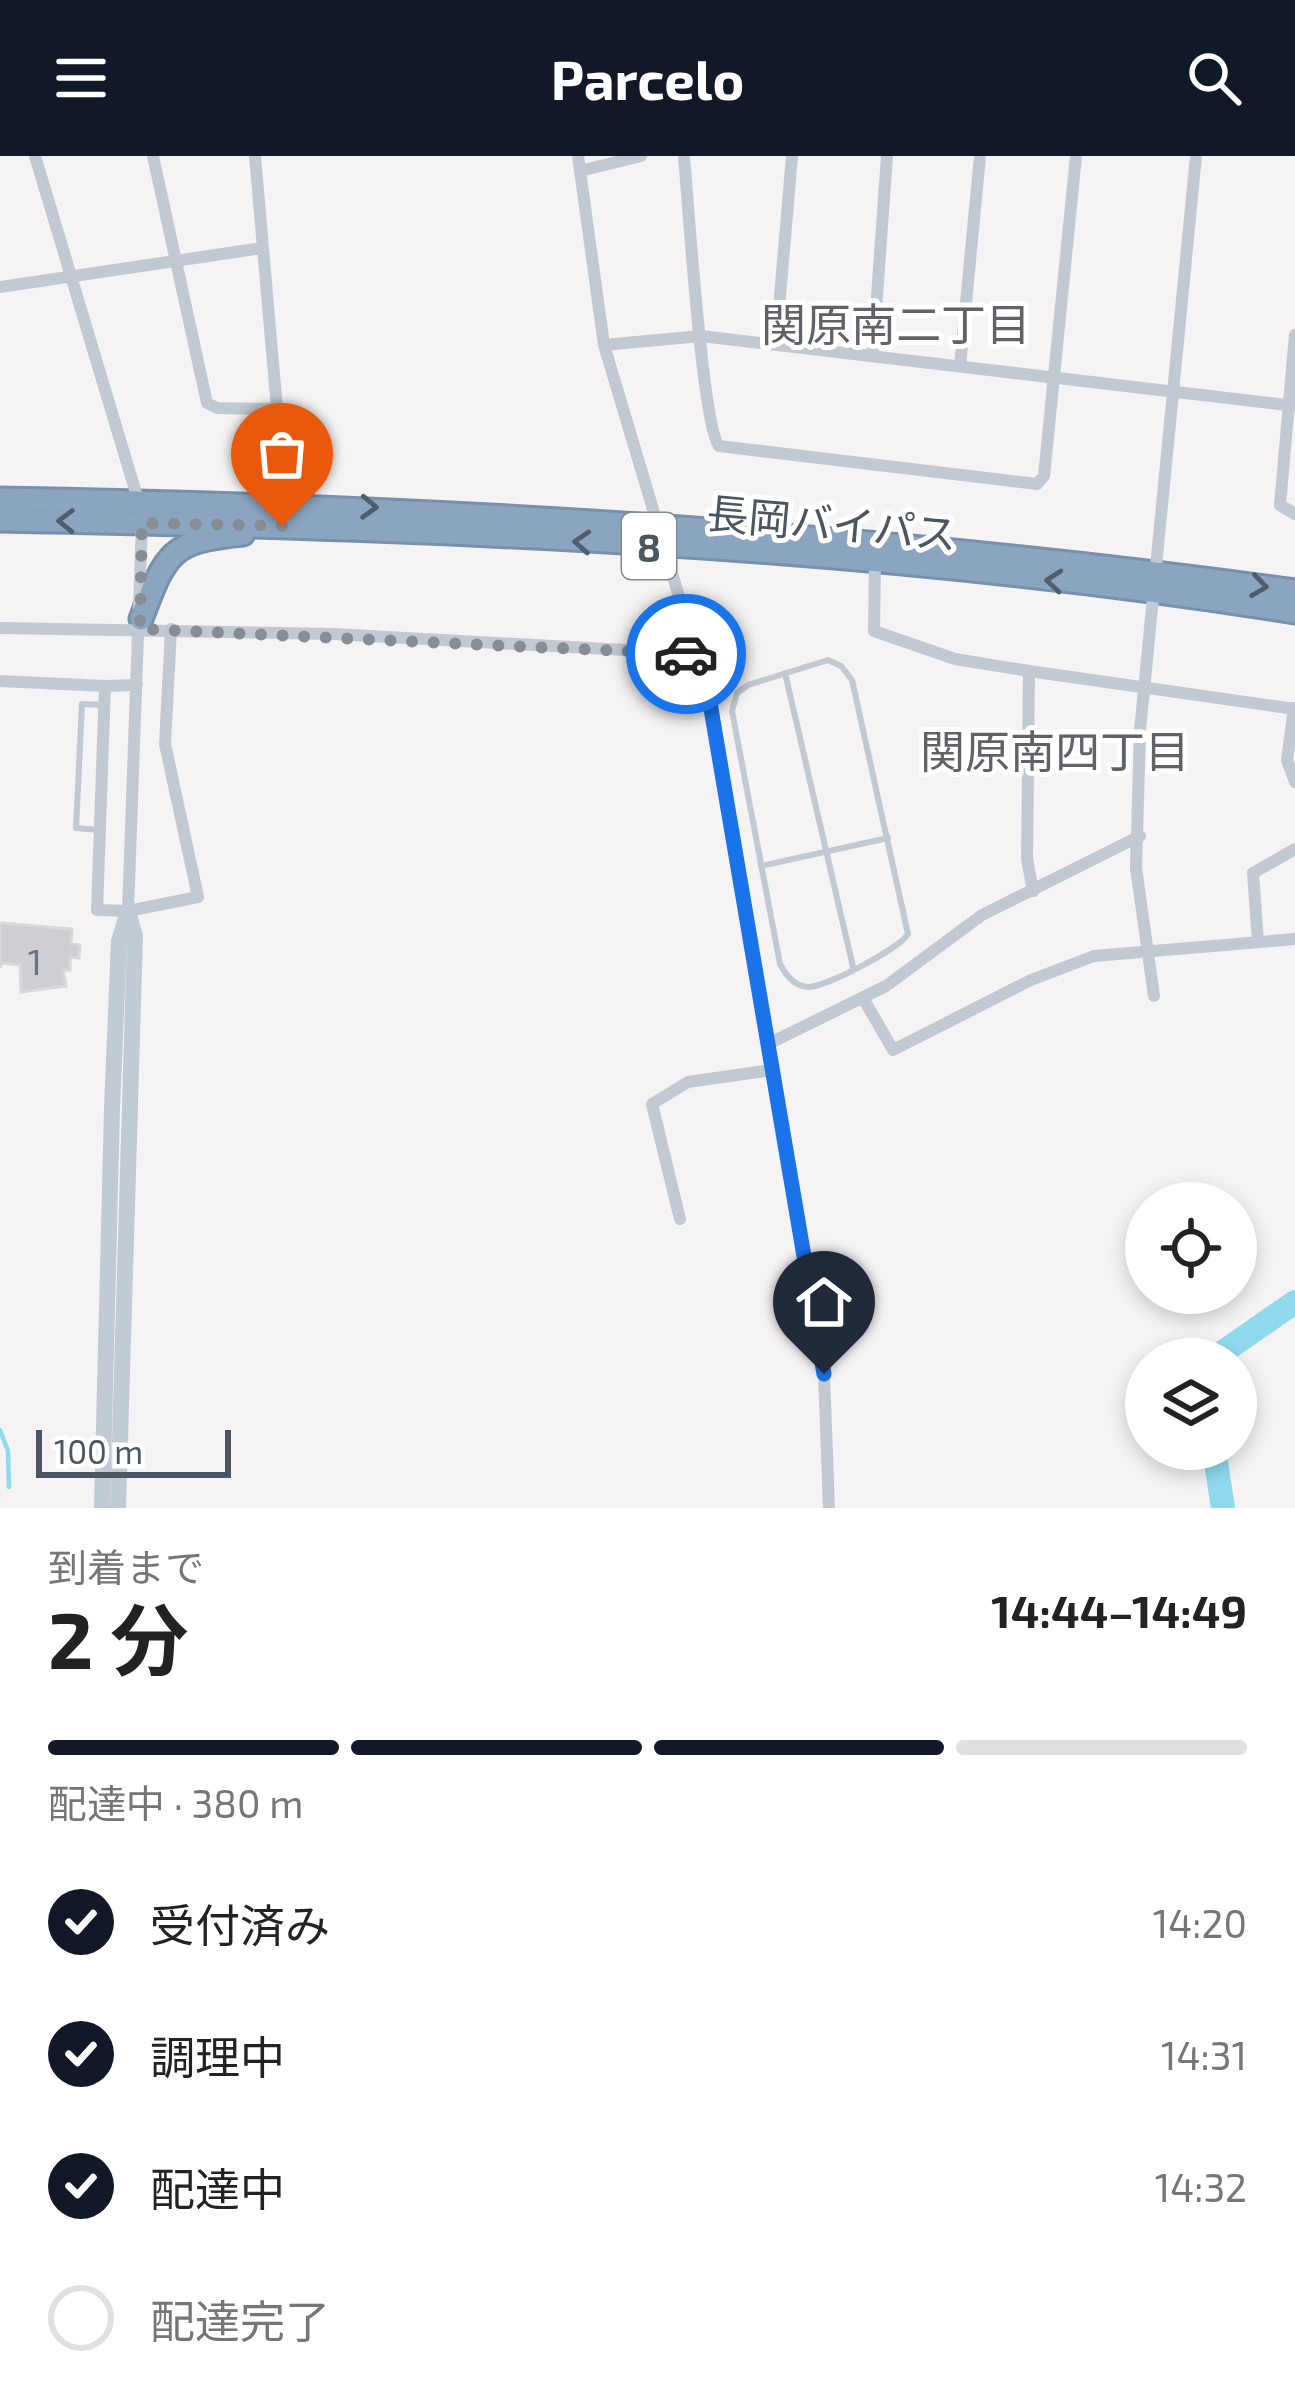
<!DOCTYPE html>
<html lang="ja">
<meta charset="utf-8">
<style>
body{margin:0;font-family:"Exo 2","Noto Sans JP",sans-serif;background:#f2f2f2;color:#222;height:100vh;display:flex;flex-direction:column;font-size:45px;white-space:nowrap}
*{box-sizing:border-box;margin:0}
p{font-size:39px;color:#767676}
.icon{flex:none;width:66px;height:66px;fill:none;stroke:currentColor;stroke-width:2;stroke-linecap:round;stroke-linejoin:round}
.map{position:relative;height:1352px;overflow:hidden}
.details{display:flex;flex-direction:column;background:#fff;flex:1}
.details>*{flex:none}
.fabs{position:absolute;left:1125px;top:1026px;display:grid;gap:24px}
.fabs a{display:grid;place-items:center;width:132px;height:132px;border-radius:50%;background:#fff;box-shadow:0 6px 18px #0003;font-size:60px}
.scale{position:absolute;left:36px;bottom:30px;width:195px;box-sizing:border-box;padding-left:12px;border:6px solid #4a5661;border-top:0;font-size:33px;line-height:42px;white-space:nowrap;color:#4a5661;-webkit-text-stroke:9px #fff;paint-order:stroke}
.pin{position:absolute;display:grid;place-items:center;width:102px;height:102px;color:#fff;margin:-123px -51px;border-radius:50% 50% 50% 0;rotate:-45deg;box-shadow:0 0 12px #0007}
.pin .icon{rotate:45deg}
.courier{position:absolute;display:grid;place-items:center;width:120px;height:120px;margin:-60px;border:9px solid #1a73e8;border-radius:50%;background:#fff;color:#222;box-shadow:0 3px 15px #0007}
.headline em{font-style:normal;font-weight:700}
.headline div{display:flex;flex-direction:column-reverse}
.headline{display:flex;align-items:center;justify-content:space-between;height:204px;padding:0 48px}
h1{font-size:78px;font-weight:700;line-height:90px}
.bar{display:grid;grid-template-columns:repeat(4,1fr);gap:18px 12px;align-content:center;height:144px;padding:0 48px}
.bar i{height:15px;border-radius:9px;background:#e0e0e0}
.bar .on{background:#111827}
.bar p{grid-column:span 4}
ol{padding:0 48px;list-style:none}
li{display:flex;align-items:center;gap:36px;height:132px}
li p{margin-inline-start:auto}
li .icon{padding:12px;border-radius:50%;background:#111827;color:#fff;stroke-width:4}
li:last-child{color:#767676}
li i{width:66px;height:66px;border:6px solid #e0e0e0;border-radius:50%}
header{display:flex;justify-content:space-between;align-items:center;height:156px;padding:0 48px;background:#111827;color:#fff;font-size:54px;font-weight:700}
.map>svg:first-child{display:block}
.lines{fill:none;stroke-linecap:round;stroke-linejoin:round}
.stream{stroke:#90daee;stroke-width:4.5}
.river{stroke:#90daee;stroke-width:24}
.building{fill:#cdcfd5;stroke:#d7d9de;stroke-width:3}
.highway-casing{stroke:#7690ad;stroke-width:27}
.lane{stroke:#c1cad2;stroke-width:6}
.street{stroke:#c1cad2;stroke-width:12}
.secondary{stroke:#c1cbd6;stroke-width:16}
.highway{stroke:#8ba5c1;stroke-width:21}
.oneway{stroke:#505e6b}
.done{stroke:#868d94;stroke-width:12;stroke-dasharray:0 21.6}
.route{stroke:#1a73e8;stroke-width:15}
.labels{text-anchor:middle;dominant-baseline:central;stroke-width:10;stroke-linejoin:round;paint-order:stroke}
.number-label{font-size:36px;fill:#6b747e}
.shield{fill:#fff;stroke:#808990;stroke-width:3}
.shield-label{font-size:39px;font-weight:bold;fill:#4a5661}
.street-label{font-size:42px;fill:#4a5661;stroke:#fff}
.neighbourhood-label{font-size:45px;fill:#5f6368;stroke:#fff}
</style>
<header><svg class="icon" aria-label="menu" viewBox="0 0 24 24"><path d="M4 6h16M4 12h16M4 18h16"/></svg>Parcelo<svg class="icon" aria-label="search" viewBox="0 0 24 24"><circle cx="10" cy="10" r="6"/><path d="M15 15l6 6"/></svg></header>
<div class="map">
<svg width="1295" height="1352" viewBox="0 0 1295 1352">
<rect width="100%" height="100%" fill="#f5f3f3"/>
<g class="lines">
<path class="stream" d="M0,1274L8,1295L9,1331"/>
<g class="river">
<path d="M1213,1203L1295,1146"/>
<path d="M1214,1293L1223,1352"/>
</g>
</g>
<path class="building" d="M0,767L72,773L71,788L80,789L79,802L70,801V814H63L66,830L21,836L20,809L2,807L0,812Z"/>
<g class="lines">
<g class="highway-casing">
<g id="highway">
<path d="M0,343C434,350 865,376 1295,435"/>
<path d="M0,364C431,372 868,388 1295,456"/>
<path d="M141,463C166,397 170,385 243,378"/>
</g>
</g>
<g class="lane">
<path d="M828,504L841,510L852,524L908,778C899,793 826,831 808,831C794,830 786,819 780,808L732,555L737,537L748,529Z"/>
<path d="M785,517L853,811"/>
<path d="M100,674L76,672L82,548L104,549"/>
<path d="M761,710L888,682"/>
</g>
<g class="street">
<path d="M35,0L139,347"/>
<path d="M153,0L207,247L217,252L277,253L255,0"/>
<path d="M578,0L604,189L709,541L824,1218L829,1352"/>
<path d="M684,0C688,43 702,269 719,290L1037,328L1044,320L1076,0"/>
<path d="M580,15L641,0"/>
<path d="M0,131L262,92"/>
<path d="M1295,179L1280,349L1295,358"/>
<path d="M776,187L792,0"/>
<path d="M604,189L701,180L1295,250"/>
<path d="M873,196L887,0"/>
<path d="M960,210L980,0"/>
<path d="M875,408L874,475L955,503L1029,515"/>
<path d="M0,472L333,478L698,498"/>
<path d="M0,525L105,530"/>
<path d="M137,529L105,530L97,754L128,755L198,741L165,588L171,473"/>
<path d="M1294,552L1287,604L1295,626"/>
<path d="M1033,735L1027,703L1029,515L1295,553"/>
<path d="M128,755L142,367"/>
<path d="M1258,786L1253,717L1295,693"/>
<path d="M1154,840L1136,712L1140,575L1196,0"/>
<path d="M863,842L893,894L1031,824L1094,800L1295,783"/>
<path d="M768,888L886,830L982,759L1140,680"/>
<path d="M680,1063L652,948L688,926L772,914"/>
</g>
<g class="secondary">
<path d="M102,1352L112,952L119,785L128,755"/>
<path d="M118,1352L135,780L128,756"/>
</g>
<use href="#highway" class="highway"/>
</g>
<defs><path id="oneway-chevron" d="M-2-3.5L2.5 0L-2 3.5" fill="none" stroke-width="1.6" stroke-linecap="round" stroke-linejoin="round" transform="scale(3)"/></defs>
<g class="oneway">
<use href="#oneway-chevron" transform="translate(369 351) rotate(2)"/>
<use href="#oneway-chevron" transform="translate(66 365) rotate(-179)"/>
<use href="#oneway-chevron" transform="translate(582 386) rotate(-176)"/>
<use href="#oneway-chevron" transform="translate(1054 425) rotate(-175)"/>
<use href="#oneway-chevron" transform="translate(1259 430) rotate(8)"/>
</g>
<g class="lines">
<path class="done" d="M282,370L142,367L140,473L686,498"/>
<path class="route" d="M686,498H698L709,541L824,1218"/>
</g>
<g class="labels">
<g class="number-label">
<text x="35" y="804">1</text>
</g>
<rect class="shield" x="622" y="357" width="54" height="66" rx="9"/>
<g class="shield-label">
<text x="649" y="390">8</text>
</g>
<g class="street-label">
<text transform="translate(832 366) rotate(5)">長岡バイパス</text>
</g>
<g class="neighbourhood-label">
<text x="896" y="167">関原南二丁目</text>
<text x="1055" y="594">関原南四丁目</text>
</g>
</g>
</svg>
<div class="fabs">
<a><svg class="icon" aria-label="locate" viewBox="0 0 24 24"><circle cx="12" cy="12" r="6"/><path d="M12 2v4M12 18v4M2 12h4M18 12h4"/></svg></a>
<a><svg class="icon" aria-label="layers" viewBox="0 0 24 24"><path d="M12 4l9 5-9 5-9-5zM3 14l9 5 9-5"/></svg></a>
</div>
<div class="scale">100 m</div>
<div class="pin" style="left:282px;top:370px;background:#ea580c"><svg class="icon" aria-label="bag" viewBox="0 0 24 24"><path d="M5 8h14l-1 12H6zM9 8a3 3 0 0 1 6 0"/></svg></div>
<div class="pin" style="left:824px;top:1218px;background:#1f2937"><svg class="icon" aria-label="home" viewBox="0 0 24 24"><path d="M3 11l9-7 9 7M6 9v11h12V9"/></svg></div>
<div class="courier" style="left:686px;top:498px"><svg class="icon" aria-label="car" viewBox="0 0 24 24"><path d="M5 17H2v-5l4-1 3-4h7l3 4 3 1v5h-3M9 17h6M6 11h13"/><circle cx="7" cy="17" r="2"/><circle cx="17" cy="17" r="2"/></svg></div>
</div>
<section class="details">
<div class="headline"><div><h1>2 分</h1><p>到着まで</p></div><em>14:44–14:49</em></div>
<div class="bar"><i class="on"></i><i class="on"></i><i class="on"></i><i></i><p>配達中 · 380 m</p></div>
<ol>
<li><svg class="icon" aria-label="check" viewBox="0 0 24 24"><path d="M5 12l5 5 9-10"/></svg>受付済み<p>14:20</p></li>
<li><svg class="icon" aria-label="check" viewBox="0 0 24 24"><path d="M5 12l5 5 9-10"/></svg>調理中<p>14:31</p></li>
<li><svg class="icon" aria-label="check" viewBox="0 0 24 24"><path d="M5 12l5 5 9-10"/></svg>配達中<p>14:32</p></li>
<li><i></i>配達完了</li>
</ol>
</section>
